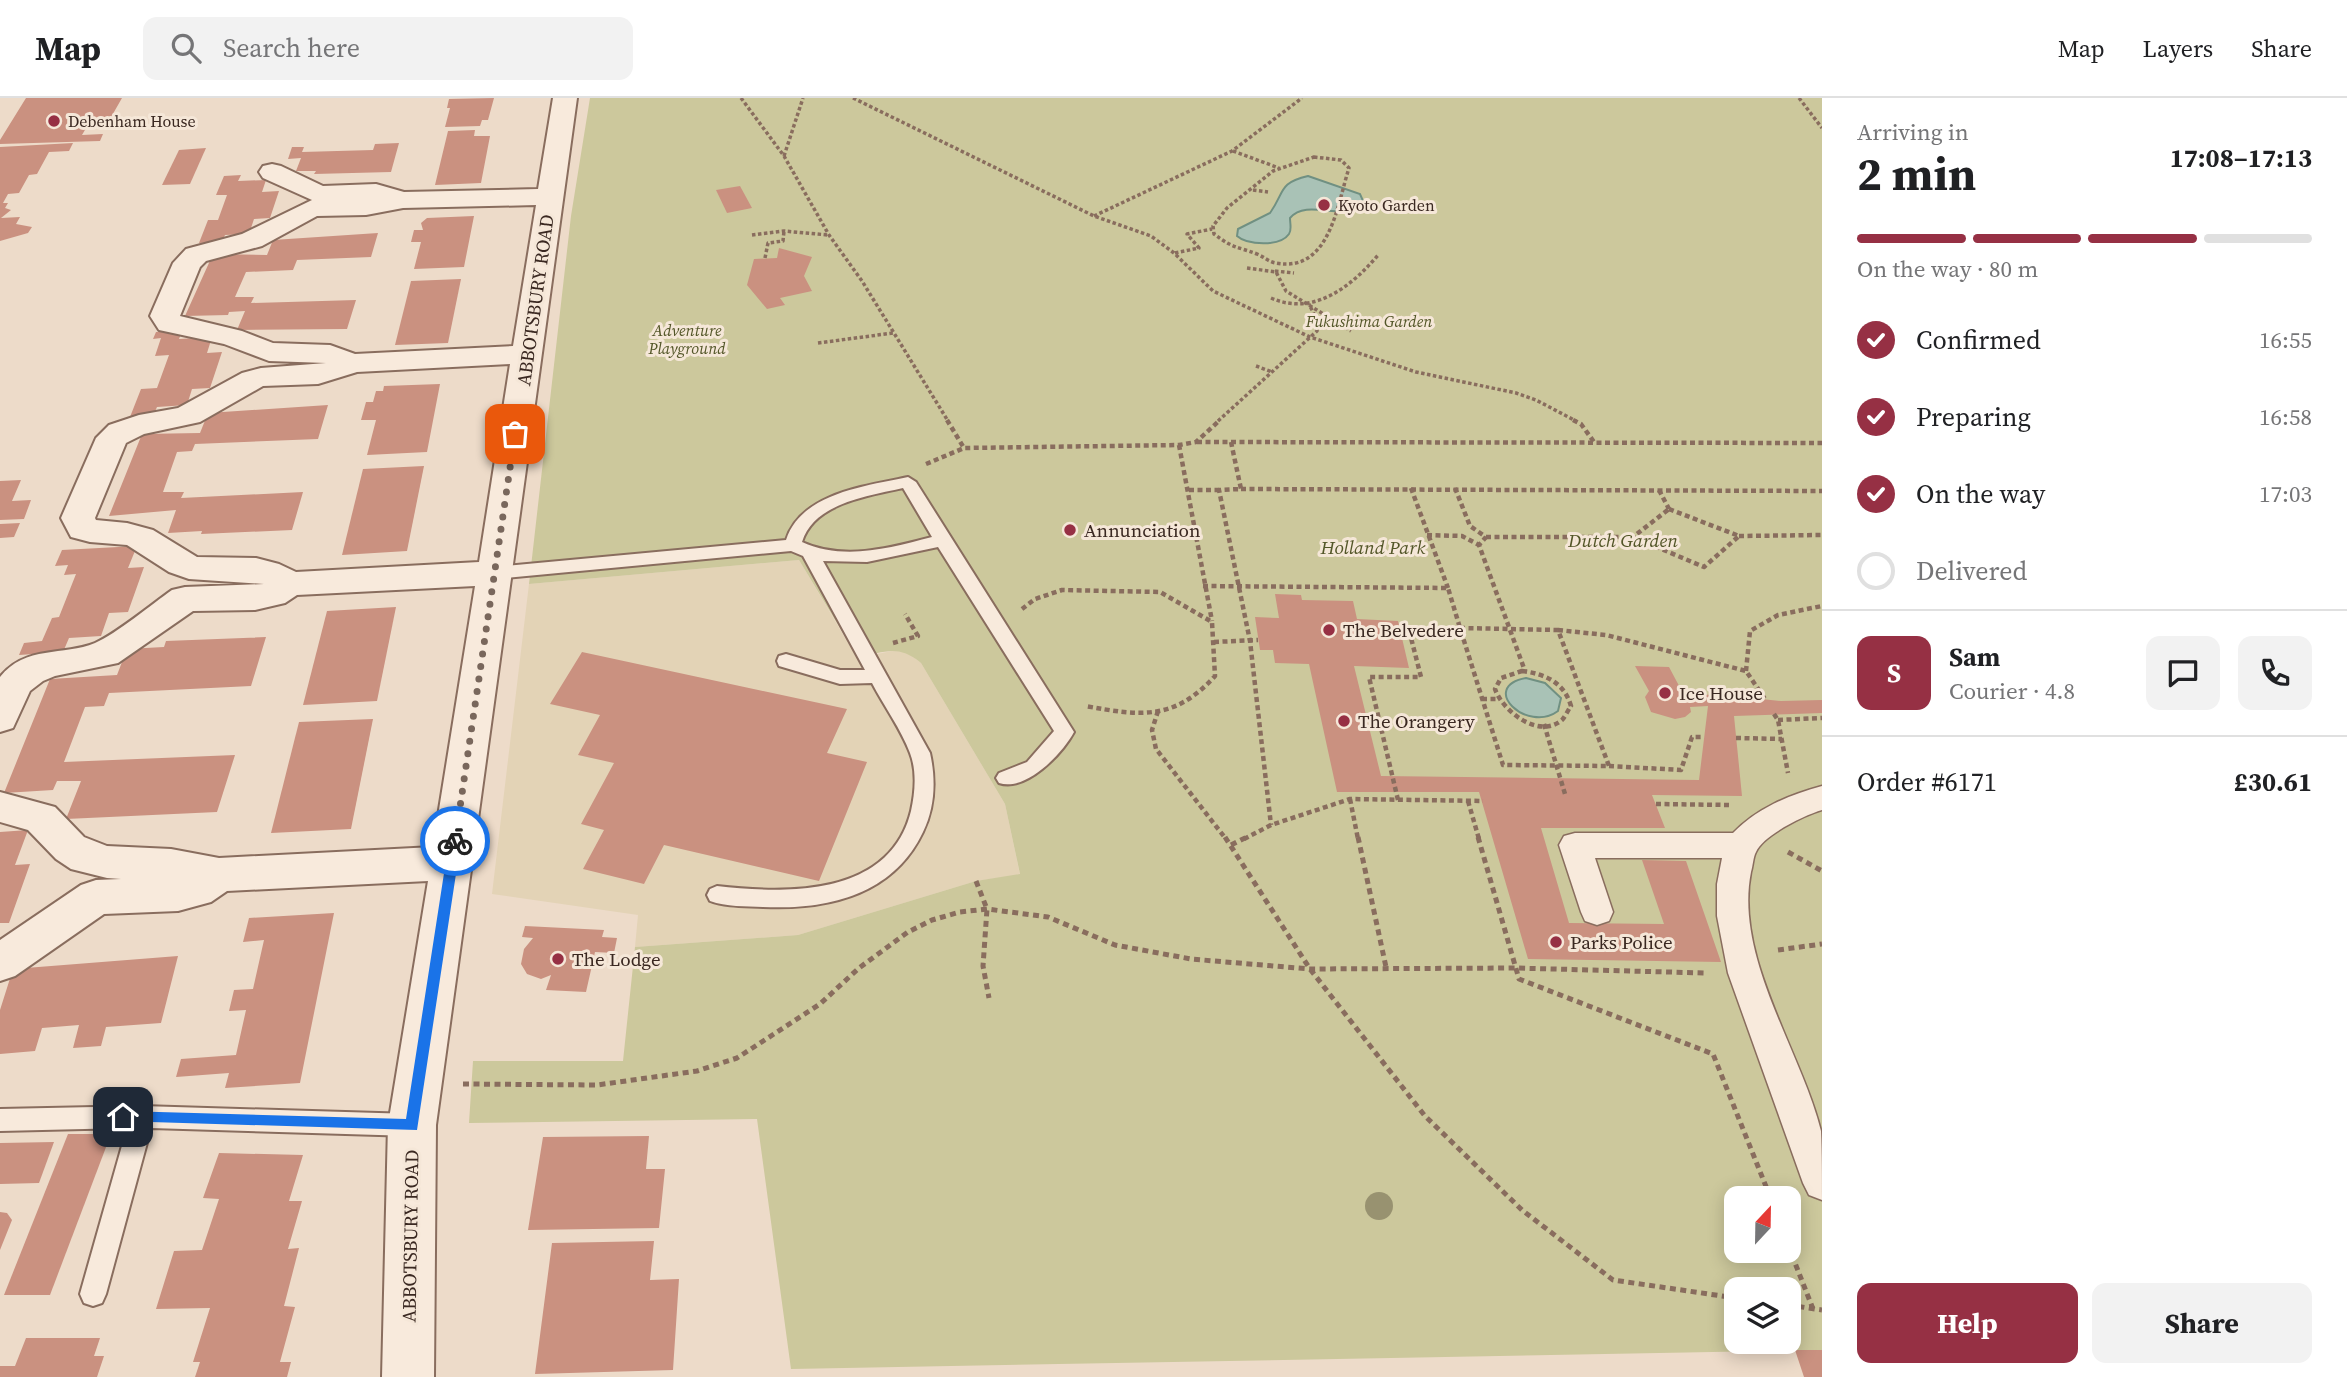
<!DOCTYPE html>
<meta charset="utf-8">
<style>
body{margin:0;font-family:"Source Serif 4",serif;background:#f2f2f2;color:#202124;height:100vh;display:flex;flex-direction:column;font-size:26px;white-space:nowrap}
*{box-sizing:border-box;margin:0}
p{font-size:23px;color:#757577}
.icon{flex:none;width:38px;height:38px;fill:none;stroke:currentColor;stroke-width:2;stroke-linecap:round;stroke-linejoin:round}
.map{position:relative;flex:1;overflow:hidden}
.side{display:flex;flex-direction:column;background:#fff;width:525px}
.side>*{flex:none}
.needle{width:46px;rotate:22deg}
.buttons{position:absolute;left:1724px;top:1088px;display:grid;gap:14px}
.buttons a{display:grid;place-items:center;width:77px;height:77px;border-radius:14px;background:#fff;box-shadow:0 4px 18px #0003;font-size:35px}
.pin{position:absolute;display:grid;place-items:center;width:60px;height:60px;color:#fff;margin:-30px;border-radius:14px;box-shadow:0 4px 10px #0006}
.courier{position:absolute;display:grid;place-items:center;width:70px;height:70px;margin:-35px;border:5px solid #1a73e8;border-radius:50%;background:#fff;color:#222;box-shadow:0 2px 9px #0007}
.head em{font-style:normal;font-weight:700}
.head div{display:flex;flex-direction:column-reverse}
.head{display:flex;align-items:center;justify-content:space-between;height:119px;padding:0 35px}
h1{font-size:46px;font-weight:700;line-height:52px}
.bar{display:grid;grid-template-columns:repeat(4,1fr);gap:10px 7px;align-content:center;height:84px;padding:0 35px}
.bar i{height:9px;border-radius:5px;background:#e0e0e0}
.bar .selected{background:#963044}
.bar p{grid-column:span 4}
.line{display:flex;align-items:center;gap:18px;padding:0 35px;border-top:2px solid #e0e0e0}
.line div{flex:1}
.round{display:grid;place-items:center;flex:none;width:74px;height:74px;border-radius:14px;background:#f2f2f2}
ol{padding:0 35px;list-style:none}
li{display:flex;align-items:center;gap:21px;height:77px}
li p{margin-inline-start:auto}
li .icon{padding:7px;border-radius:50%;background:#963044;color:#fff;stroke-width:4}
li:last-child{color:#757577}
li i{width:38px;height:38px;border:4px solid #e0e0e0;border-radius:50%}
.button{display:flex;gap:14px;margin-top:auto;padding:14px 35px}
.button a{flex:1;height:80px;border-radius:14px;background:#963044;color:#fff;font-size:28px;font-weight:700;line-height:80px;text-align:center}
.button a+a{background:#f2f2f2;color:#202124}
header{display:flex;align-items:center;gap:42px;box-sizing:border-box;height:98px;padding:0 35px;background:#fff;border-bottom:2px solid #e0e0e0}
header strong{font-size:33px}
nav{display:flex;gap:38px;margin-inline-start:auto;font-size:24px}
.search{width:490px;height:63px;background:#f2f2f2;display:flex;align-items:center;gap:18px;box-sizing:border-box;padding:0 24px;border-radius:14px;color:#757577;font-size:26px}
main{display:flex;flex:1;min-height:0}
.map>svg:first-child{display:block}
.farmland{fill:#e3d3b6}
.green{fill:#ccc89c;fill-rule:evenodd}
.water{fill:#a9c2b6;stroke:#709082;stroke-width:2}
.building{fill:#ca9180}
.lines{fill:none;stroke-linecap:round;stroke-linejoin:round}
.service-casing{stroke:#896d5e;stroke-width:4}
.pedestrian-casing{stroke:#896d5e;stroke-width:3}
.minor-casing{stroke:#896d5e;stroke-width:4}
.path-far2{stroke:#896d5e;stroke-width:3.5;stroke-dasharray:3.5 2.5;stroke-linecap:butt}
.path-far1{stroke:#896d5e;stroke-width:4.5;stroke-dasharray:5 3.5;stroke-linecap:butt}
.path{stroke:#896d5e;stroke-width:5;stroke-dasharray:6 4.5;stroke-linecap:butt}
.service{fill:#f8eadc;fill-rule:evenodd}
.pedestrian{fill:#f8eadc;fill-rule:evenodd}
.minor{fill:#f8eadc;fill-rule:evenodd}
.tree{fill:#989270}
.route{fill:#1a73e8}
.done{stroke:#79675c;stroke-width:7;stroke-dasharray:0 12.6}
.poi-dot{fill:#963044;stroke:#f5e7d8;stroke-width:2.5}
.labels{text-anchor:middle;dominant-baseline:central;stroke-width:6;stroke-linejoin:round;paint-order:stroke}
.far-poi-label{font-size:16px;fill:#3a2821;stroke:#f5e7d8;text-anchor:start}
.far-park-label{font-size:16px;font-style:italic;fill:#535628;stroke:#f5e7d8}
.street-label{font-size:19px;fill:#3a2821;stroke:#f5e7d8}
.poi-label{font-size:19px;fill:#3a2821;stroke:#f5e7d8;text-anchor:start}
.park-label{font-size:19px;font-style:italic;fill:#535628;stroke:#f5e7d8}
</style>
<header>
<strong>Map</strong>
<div class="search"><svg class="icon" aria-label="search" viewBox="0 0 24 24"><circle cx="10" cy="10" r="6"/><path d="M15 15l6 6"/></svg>Search here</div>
<nav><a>Map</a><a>Layers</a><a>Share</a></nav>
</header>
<main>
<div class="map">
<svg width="1822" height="1279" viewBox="0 0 1822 1279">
<rect width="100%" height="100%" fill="#eddbc9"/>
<path class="farmland" d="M799,462L857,560L897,552L910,556L921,565L1005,706L1020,777L976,783L798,837L635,849L638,817L492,796L529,486Z"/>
<path class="green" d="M590,0H1822V1252L791,1271L757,1021L469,1025L473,963H623L635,849L798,837L976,783L1020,776L1005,706L921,565C898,546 884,554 858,560L799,462L529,486L571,118ZM1736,1101H1788V1153H1736ZM1736,1192H1788V1244H1736Z"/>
<g class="water">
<path d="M1308,78L1360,96L1364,105C1346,126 1308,99 1290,120C1290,126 1292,132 1289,136C1280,149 1247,147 1237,138L1238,131L1270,115C1285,94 1278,85 1308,78Z"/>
<path d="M1526,580L1545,585L1561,600L1558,613C1527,636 1478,589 1526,580Z"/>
</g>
<g class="building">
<path d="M26,0H122L110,21L89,25L82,37L103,36L100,43L0,46V42Z"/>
<path d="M494,0L488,22H482L480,28L445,29L450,10H447L449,1Z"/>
<path d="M475,32L474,38H490L481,85L435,87L448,33Z"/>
<path d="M73,45L69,53L49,54L37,76L29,77L19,95L8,96L3,105H8L5,110L11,112L1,120L20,119L16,126L32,129L28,135L0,143V49Z"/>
<path d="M399,45L391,74L314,76L316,73H296L301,60L288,61L292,49H304L302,54L373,52L375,46Z"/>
<path d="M206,50L190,86L162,87L179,52Z"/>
<path d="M241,77L238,83L266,82L262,94L279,93L270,120L254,121L249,136L225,137L222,144L199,145L208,122H218L227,97H216L224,78Z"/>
<path d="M740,88L752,110L727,115L716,92Z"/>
<path d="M474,118L464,169L414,171L421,144H411L414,132H423L421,125L427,120Z"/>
<path d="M378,135L371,159L297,162L293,172L246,174L235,199H254L251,205L356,202L347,231L237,232L245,213L229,214L228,217L185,218L213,156L267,157L273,142Z"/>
<path d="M779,150L812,159L804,178L812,193L780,200L785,207L767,211L747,187L754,161L777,160Z"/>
<path d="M461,181L448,245L395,247L411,183Z"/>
<path d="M182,233L179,241L212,239L207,255L222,254L210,290L192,291L187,307L157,309L153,318L130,319L141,291L157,290L169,257L155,258L161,240L153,241L156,234Z"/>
<path d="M440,286L427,354L367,357L376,322H361L366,304H373L376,293H383L384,288Z"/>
<path d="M328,307L318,341L195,346L192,353L177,354L163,394H184L181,400L303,394L292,432L201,436L202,433L168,435L176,412L109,418L142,336L200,335L208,315Z"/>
<path d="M424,368L407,453L342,457L363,371Z"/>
<path d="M21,382L12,403L31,402L24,421L0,422V383Z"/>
<path d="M20,425L14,439L0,440V426Z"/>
<path d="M137,448L128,470L144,469L128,514L109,515L101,538L69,540L63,554L19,557L24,545L42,543L52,520L59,519L76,476L64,477L68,467L55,468L62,452Z"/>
<path d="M1275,496L1301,497L1302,502L1353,503L1357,521L1398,523L1409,570L1354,568L1381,678L1699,682L1708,608L1690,609L1691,614L1685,619L1675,621L1651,614L1645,599L1649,593L1635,568L1669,569L1685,599L1714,596L1781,603L1822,602V615L1734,618L1742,698L1652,697L1665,730H1541L1569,825L1664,826L1642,762L1686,763L1721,864L1528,861L1479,694H1337L1309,566L1275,565L1273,552H1260L1255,519L1279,520Z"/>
<path d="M396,509L377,603L303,607L327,513Z"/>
<path d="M266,539L251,588L109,595L104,608L85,609L64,664L235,657L217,714L66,721L81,683H57L53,692L4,695L50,581L117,577L127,551L164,549L166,543Z"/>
<path d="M582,554L847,611L827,655L867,664L819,783L664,747L644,786L583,771L604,732L581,726L614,665L578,657L600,617L550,606Z"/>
<path d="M373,621L351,731L271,735L299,624Z"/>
<path d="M28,732L15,767L30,766L9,825H0V734Z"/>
<path d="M334,815L300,985L225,990L229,975L176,979L181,961L236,957L246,912L229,913L234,892L253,891L264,842L243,844L249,820Z"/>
<path d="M525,828L604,832L602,839L617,840L614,855L595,854L586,894L546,892L551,877L541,881L527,876L521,866L524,851L533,840L522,839Z"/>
<path d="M178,858L161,925L106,929L101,948L73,950L79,927L42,930L35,953L0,956V912L13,871Z"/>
<path d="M68,1036H111L50,1197H4Z"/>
<path d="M649,1038L646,1071H665L659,1130L528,1132L543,1039Z"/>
<path d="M54,1044L39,1085L0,1086V1045Z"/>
<path d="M219,1055L303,1057L289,1103H302L288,1151L299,1150L284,1208L295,1209L280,1264H291L287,1279H195L200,1264H193L210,1210L156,1211L174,1153L202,1152L219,1101L203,1100Z"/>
<path d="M0,1114L7,1115L12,1122L0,1152Z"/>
<path d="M654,1143L650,1182L679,1181L673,1272L535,1276L552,1145Z"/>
<path d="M26,1240H100L94,1258H104L97,1279H0V1268H15Z"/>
<path d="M1795,1252H1822V1279H1804Z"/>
</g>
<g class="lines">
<g class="service-casing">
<g id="service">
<path d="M908,379L916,384L1074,634C1062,656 1026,694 999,685L996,680L999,675L1027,664L1054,633L938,449L867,464L823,463L930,655C936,682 935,709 923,734C893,797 828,812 763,809C746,808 726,809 710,803L707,797L710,791L717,788C786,796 890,799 911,713C915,695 917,673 910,655C901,631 884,608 872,585L840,586L779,568L777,563L779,558L786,556L840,572H865L803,458L791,453L494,481L485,475L494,469L786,442C801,395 866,388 908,379ZM903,390L932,439C890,450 844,463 802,444C814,405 868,398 903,390Z"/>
<path d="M142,1008L412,1016L420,1019L424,1027L420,1035L412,1038L151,1030L106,1196L102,1205L93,1208L84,1205L80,1196L127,1030L0,1033V1011Z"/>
</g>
</g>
<g class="pedestrian-casing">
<path id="pedestrian" d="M1822,688V712C1805,717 1763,737 1756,754C1753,759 1753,768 1751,774C1734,859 1801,953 1821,1033C1822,1054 1822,1081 1822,1102L1809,1097L1803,1085L1728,875L1717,818V786L1722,760H1595L1613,814L1609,823L1597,827L1585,823L1581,814L1559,747L1564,738L1575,735H1733C1757,710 1789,697 1822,688Z"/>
</g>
<g class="minor-casing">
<path id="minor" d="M553,0H577L436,1027L434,1279H382L388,1027L428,783L227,793L211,804L178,813L104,816L15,878L0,883V842L81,787L96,782L121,781L107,780L71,771L56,761L28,732L0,724V694L55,709L84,739L107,748L171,751L219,760L433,749L475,488L297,497L285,505L255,512L193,513L118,565L55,578L43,583L30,593L13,630L0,634V579C25,547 64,558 95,545C116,536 152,506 172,492L185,489L264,486L189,481L169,474L127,447L90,444L71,439L61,420L96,340L109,327L139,317L178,310L242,275L261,270L326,265L269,263L224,246L159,232L150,218L173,165L186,151L242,136L312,102L263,80L259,74L263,68L272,66L281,68L323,88L376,86L404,94L538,91ZM536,107L513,248L355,256L330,247L273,245L242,233L180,218L200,169L206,163L262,148L317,118L366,117L403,110ZM510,266L479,464L296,474L279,466L256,460L197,459L153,432L127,425L96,422L95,420L126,345L144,336L200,324L263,288L318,286L357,274Z"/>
</g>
<g class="path-far2">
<path d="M741,0L784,58L829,137L862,183L948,323"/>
<path d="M853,0L1094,118L1151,138L1174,155L1213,193L1310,239L1416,274L1516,295L1536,302L1576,323"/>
<path d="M1799,0L1822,30"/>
<path d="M1233,53L1279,70"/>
<path d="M784,58L803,0"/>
<path d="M1314,59L1341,62L1349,70C1337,107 1330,175 1276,165C1269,164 1264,159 1257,156C1236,148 1234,151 1214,136L1213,128L1227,110L1273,73Z"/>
<path d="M1253,92L1268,94"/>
<path d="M1094,118L1232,53L1302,0"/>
<path d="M752,137L784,133L828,137"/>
<path d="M1175,155L1199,150L1187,136L1212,131"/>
<path d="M765,160L768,145L783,143L784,133"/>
<path d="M1247,170L1276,174L1286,193L1351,233"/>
<path d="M1275,173L1294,175"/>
<path d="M1271,200C1314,219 1352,188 1379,156"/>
<path d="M818,245L893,235"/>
<path d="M1256,268L1272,274"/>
<path d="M1218,323L1317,233L1318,224L1309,206"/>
</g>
<g class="path-far1">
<path d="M947,322L964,350L1179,347L1196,344L1220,322"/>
<path d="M1573,322L1581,326L1594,344"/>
<path d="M1197,344L1822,345"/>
<path d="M1231,344L1241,391L1219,392L1250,543L1271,727"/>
<path d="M1179,347L1212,523"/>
<path d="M926,366L964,350"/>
<path d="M1411,390L1448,490"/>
<path d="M1455,390L1470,428L1486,439L1479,447L1525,573"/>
<path d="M1241,391L1822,393"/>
<path d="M1189,392H1219"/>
<path d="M1659,392L1669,411"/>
<path d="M1669,411L1739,438L1704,469L1633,439Z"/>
<path d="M1427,437L1462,438L1479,447"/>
<path d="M1739,438L1822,437"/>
<path d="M1486,439H1633"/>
<path d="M1203,488L1448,490L1460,530"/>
<path d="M1022,511L1035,501L1062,492L1160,494L1212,524L1215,578C1174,623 1141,618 1085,608"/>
<path d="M1460,530L1558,532L1609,668L1503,667Z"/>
<path d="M1558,532L1606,537L1746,573L1765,601"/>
<path d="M1214,544L1258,542"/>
<path d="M893,545L918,538L905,516"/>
<path d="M1522,573C1545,576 1564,584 1571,608C1568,612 1565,619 1562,622C1538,642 1502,612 1495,591L1501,580Z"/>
<path d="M1746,573L1750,533L1778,517L1822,508"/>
<path d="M1482,601H1497"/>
<path d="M1158,613L1152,632L1156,651L1226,741"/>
<path d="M1774,616L1778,622L1788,675"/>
<path d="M1778,622L1822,620"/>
<path d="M1544,626L1565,696"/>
<path d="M1736,640L1782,641"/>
<path d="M1609,668L1681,672L1692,639H1704"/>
<path d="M1350,701L1358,741"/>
<path d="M1398,702L1369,579H1421L1409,532"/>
<path d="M1468,703L1479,741"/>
<path d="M1656,706L1731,707"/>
<path d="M1244,741L1271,727L1350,701L1483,703"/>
</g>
<g class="path">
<path d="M1225,739L1310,871L1425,1018L1522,1112L1613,1182L1736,1200"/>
<path d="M1358,739L1386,869"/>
<path d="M1478,739L1519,881L1713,956L1771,1101"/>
<path d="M1231,747L1247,739"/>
<path d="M1788,754L1822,773"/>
<path d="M976,783L987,811L983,868L989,900"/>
<path d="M1778,852L1822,846"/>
<path d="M463,986L597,987L697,973L737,960L820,906L859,870L908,834L932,822L960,814L987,811L1048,819L1115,847L1191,861L1310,871L1515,870L1706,875"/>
<path d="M1788,1147L1813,1211"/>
<path d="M1788,1207L1822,1212"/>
</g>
<use href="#service" class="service"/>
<use href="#pedestrian" class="pedestrian"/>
<use href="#minor" class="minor"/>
</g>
<circle class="tree" cx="1379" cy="1108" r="14"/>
<path class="route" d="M455,738L461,743L417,1032L118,1023V1015L123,1013L406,1021L449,743Z"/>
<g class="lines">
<path class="done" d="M455,743L515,336"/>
</g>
<g class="poi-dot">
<circle cx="54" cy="23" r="7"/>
<circle cx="1324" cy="107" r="7"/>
<circle cx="1070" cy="432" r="7"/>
<circle cx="1329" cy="532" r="7"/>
<circle cx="1665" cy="595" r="7"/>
<circle cx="1344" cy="623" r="7"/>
<circle cx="1556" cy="844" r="7"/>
<circle cx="558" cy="861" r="7"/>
</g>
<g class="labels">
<g class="far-poi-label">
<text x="68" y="23">Debenham House</text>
<text x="1338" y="107">Kyoto Garden</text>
</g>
<g class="far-park-label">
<text x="1369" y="223">Fukushima Garden</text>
<text x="687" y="232">Adventure<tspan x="687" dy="18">Playground</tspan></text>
</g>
<g class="street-label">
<text transform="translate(535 202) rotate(-82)">ABBOTSBURY ROAD</text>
<text transform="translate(410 1138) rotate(-89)">ABBOTSBURY ROAD</text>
</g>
<g class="poi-label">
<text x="1084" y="432">Annunciation</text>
<text x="1343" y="532">The Belvedere</text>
<text x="1679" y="595">Ice House</text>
<text x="1358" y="623">The Orangery</text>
<text x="1570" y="844">Parks Police</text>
<text x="572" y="861">The Lodge</text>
</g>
<g class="park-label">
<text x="1623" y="442">Dutch Garden</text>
<text x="1373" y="449">Holland Park</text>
</g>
</g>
</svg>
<div class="buttons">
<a><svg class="needle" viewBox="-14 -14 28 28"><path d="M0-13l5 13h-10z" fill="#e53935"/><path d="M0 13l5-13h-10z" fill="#757577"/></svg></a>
<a><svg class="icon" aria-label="layers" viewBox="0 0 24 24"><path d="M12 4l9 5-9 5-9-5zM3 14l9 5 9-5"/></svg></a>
</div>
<div class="pin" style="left:515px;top:336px;background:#ea580c"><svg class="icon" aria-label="bag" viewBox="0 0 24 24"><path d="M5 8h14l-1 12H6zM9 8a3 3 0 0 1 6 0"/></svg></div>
<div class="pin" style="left:123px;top:1019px;background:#1f2937"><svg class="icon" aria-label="home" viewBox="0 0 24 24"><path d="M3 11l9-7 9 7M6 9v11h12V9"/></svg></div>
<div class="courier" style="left:455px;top:743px"><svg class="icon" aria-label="bike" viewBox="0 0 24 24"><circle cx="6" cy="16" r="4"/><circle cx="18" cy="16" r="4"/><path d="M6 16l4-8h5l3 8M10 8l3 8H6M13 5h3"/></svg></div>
</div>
<section class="side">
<div class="head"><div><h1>2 min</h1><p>Arriving in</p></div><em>17:08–17:13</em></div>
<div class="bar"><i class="selected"></i><i class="selected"></i><i class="selected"></i><i></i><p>On the way · 80 m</p></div>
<ol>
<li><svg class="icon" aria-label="check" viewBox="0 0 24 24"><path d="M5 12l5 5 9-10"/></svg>Confirmed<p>16:55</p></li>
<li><svg class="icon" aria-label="check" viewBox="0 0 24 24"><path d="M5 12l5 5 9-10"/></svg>Preparing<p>16:58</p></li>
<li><svg class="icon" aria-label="check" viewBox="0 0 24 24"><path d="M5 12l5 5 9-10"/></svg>On the way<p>17:03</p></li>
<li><i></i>Delivered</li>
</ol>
<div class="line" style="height:126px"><b class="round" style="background:#963044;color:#fff">S</b><div><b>Sam</b><p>Courier · 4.8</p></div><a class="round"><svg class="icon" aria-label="chat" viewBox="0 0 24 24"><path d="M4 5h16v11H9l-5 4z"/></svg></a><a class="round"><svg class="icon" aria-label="phone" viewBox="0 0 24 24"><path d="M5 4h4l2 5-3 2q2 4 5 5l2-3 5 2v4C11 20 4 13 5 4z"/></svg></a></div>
<div class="line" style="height:91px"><div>Order #6171</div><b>£30.61</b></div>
<div class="button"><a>Help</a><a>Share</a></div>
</section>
</main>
